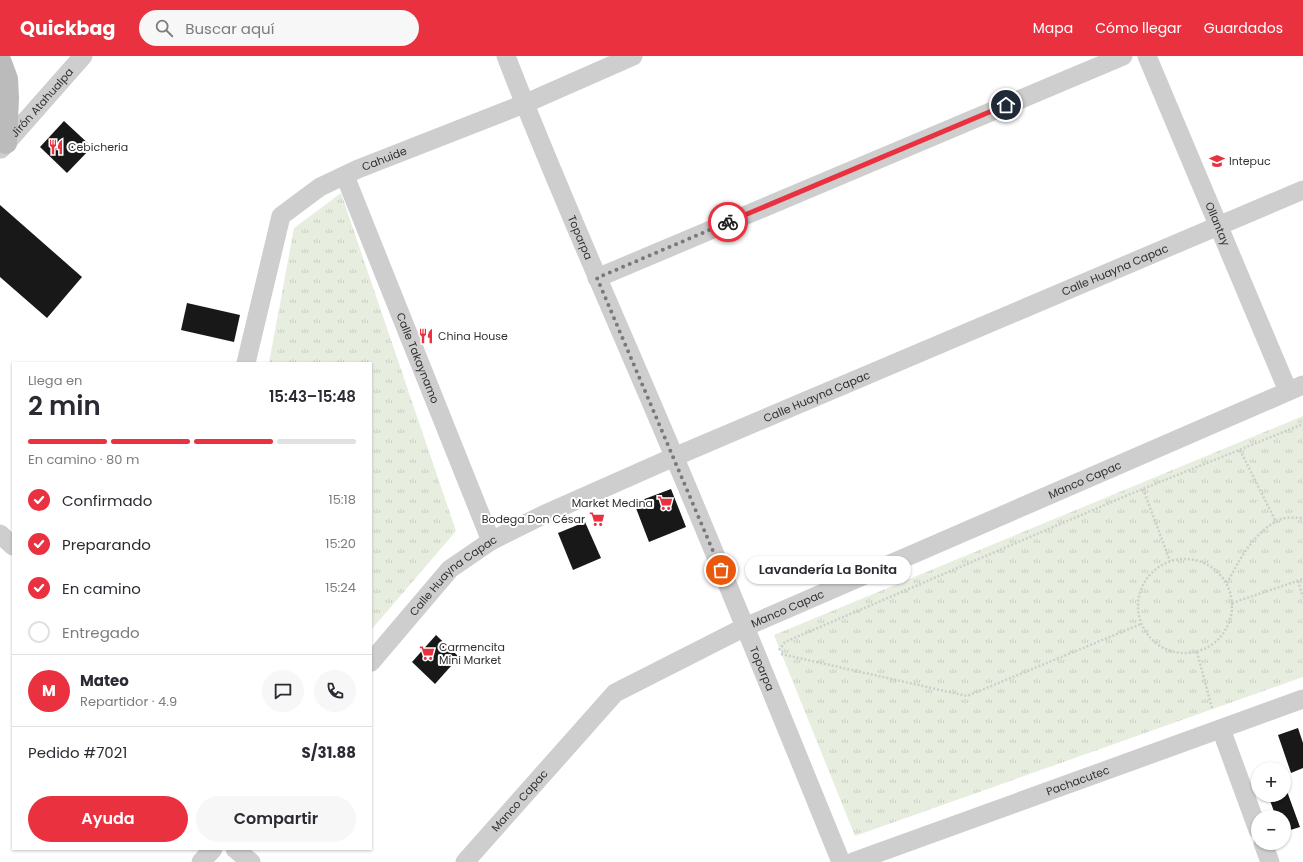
<!DOCTYPE html>
<html lang="es">
<meta charset="utf-8">
<style>
body{margin:0;font-family:Poppins,sans-serif;background:#f7f7f7;color:#2b2b33;height:100vh;display:flex;flex-direction:column;font-size:15px;white-space:nowrap}
*{box-sizing:border-box;margin:0}
p{font-size:13px;color:#7c7c81}
.icon{flex:none;width:22px;height:22px;fill:none;stroke:currentColor;stroke-width:2;stroke-linecap:round;stroke-linejoin:round}
.map{position:relative;flex:1;overflow:hidden}
.panel{position:absolute;left:12px;top:306px;width:360px;height:488px;display:flex;flex-direction:column;background:#fff;border-radius:0px;box-shadow:0 1px 3px #0004}
.panel>*{flex:none}
.controls{position:absolute;left:1251px;top:706px;display:grid;gap:8px}
.controls a{display:grid;place-items:center;width:40px;height:40px;border-radius:50%;background:#fff;box-shadow:0 1px 3px #0004;font-size:20px}
.pin{position:absolute;display:grid;place-items:center;width:34px;height:34px;color:#fff;margin:-17px;border:2px solid #fff;border-radius:50%;box-shadow:0 1px 4px #0007}
.courier{position:absolute;display:grid;place-items:center;width:40px;height:40px;margin:-20px;border:3px solid #e9313f;border-radius:50%;background:#fff;color:#222;box-shadow:0 1px 5px #0007}
.bubble{position:absolute;height:28px;border-radius:14px;background:#fff;box-shadow:0 1px 3px #0004;font-size:13px;font-weight:600;line-height:28px;text-align:center}
.overview em{font-style:normal;font-weight:600}
.overview div{display:flex;flex-direction:column-reverse}
.overview{display:flex;align-items:center;justify-content:space-between;height:68px;padding:0 16px}
h1{font-size:26px;font-weight:600;line-height:30px}
.bar{display:grid;grid-template-columns:repeat(4,1fr);gap:6px 4px;align-content:center;height:48px;padding:0 16px}
.bar i{height:5px;border-radius:3px;background:#e1e1e2}
.bar .selected{background:#e9313f}
.bar p{grid-column:span 4}
.line{display:flex;align-items:center;gap:10px;padding:0 16px;border-top:1px solid #e1e1e2}
.line div{flex:1}
.round{display:grid;place-items:center;flex:none;width:42px;height:42px;border-radius:21px;background:#f7f7f7}
ol{padding:0 16px;list-style:none}
li{display:flex;align-items:center;gap:12px;height:44px}
li p{margin-inline-start:auto}
li .icon{padding:4px;border-radius:50%;background:#e9313f;color:#fff;stroke-width:4}
li:last-child{color:#7c7c81}
li i{width:22px;height:22px;border:2px solid #e1e1e2;border-radius:50%}
.primary-button{display:flex;gap:8px;margin-top:auto;padding:8px 16px}
.primary-button a{flex:1;height:46px;border-radius:24px;background:#e9313f;color:#fff;font-size:16px;font-weight:600;line-height:46px;text-align:center}
.primary-button a+a{background:#f7f7f7;color:#2b2b33}
header{display:flex;align-items:center;gap:24px;box-sizing:border-box;height:56px;padding:0 20px;background:#e9313f;color:#fff}
header strong{font-size:19px}
nav{display:flex;gap:22px;margin-inline-start:auto;font-size:14px}
.search{width:280px;height:36px;background:#f7f7f7;display:flex;align-items:center;gap:10px;box-sizing:border-box;padding:0 14px;border-radius:22px;color:#7c7c81;font-size:15px}
.map>svg:first-child{display:block}
.park{fill:url(#park-tufts)}
.building{fill:#181818}
.lines{fill:none;stroke-linecap:round;stroke-linejoin:round}
.path{stroke:#cecece;stroke-width:2.5;stroke-dasharray:2 2;stroke-linecap:butt}
.street{stroke:#cecece;stroke-width:19}
.secondary{stroke:#bbb;stroke-width:22}
.done{stroke:#797979;stroke-width:4;stroke-dasharray:0 7.2}
.route{stroke:#e9313f;stroke-width:5}
.labels{text-anchor:middle;dominant-baseline:central;stroke-width:4;stroke-linejoin:round;paint-order:stroke}
.street-label{font-size:11px;fill:#313131;stroke:#fff}
.poi-label{font-size:11px;fill:#313131;stroke:#fff;text-anchor:start}
</style>
<header>
<strong>Quickbag</strong>
<div class="search"><svg class="icon" aria-label="search" viewBox="0 0 24 24"><circle cx="10" cy="10" r="6"/><path d="M15 15l6 6"/></svg>Buscar aquí</div>
<nav><a>Mapa</a><a>Cómo llegar</a><a>Guardados</a></nav>
</header>
<div class="map">
<svg width="1303" height="806" viewBox="0 0 1303 806">
<defs>
<pattern id="park-tufts" width="24" height="20" patternUnits="userSpaceOnUse"><rect width="24" height="20" fill="#e7eedf"/><path d="M3 7l-1-3M5 7V3M7 7l1-3M15 17l-1-3M17 17v-4M19 17l1-3" fill="none" stroke="#c7cdc0"/></pattern>
</defs>
<rect width="100%" height="100%" fill="#fff"/>
<g class="park">
<path d="M341,137L456,475L371,574V307H269L294,172Z"/>
<path d="M1303,360V621L855,780L774,579Z"/>
</g>
<g class="building">
<path d="M64,65L92,91L67,117L40,91Z"/>
<path d="M0,149L82,221L47,262L0,221Z"/>
<path d="M187,247L240,259L234,286L181,274Z"/>
<path d="M671,433L686,471L649,486L634,447Z"/>
<path d="M585,466L601,502L573,514L558,477Z"/>
<path d="M436,579L459,601L435,628L412,606Z"/>
<path d="M1298,672L1303,687V712L1291,717L1278,679Z"/>
<path d="M1284,727L1300,771L1284,776V761H1276L1268,739H1284Z"/>
</g>
<g class="lines">
<g class="path">
<path d="M1240,394L1276,466"/>
<path d="M1143,433L1170,505"/>
<circle cx="1185" cy="550" r="47"/>
<path d="M1298,525L1303,541"/>
<path d="M1227,527C1240,503 1254,475 1281,463C1287,461 1297,462 1303,462"/>
<path d="M1232,547L1303,523"/>
<path d="M779,594L785,586L1128,439L1303,368"/>
<path d="M1197,596L1212,652"/>
<path d="M781,598L967,640L1141,568"/>
</g>
<g class="street">
<path id="s1" d="M506,0C558,135 618,267 674,400C731,535 786,671 841,806"/>
<path id="s2" d="M1147,0L1288,335"/>
<path id="s3" d="M1,93L83,0"/>
<path id="s4" d="M345,120L491,485"/>
<path d="M597,222L1123,0"/>
<path id="s5" d="M246,307L281,160L320,131L358,113L524,48L633,0"/>
<path d="M0,478L13,490"/>
<path id="s6" d="M371,606L450,513L491,485L543,459L674,401L1303,134"/>
<path d="M1221,673L1258,774"/>
<path d="M1263,787L1270,806"/>
<path d="M235,793L251,806"/>
<path d="M201,806L213,793"/>
<path id="s7" d="M465,806L615,637L745,571L1303,329"/>
<path id="s8" d="M853,806L1303,643"/>
</g>
<path class="secondary" d="M0,4L7,23L8,42L6,87"/>
</g>
<g class="lines">
<path class="done" d="M721,514L597,222L728,166"/>
<path class="route" d="M728,166L1006,49"/>
</g>
<defs>
<g id="restaurant-bare" transform="scale(1.2)"><path d="M-5-6h1v4h1v-4h1v4h1v-4h1v5L-1.5 .5V6h-2V.5L-5-1ZM5-6V6H3V1.5H1.5Q1.5-4 5-6Z" fill="#e9313f" stroke="#fff" stroke-width="2.5" paint-order="stroke"/></g>
<g id="school-bare" transform="scale(1.2)"><path d="M0-5L7-2L0 1L-7-2ZM-4 1L0 2.5L4 1V4Q0 6-4 4Z" fill="#e9313f" stroke="#fff" stroke-width="2.5" paint-order="stroke"/></g>
<g id="supermarket-bare" transform="scale(1.2)"><path d="M-6-5.5h2.5l.6 2H6L4.5 2H-2.5L-4.4-4H-6ZM-1.5 3.2a1.3 1.3 0 1 0 .1 0ZM3 3.2a1.3 1.3 0 1 0 .1 0Z" fill="#e9313f" stroke="#fff" stroke-width="2.5" paint-order="stroke"/></g>
</defs>
<g fill-rule="evenodd">
<use href="#restaurant-bare" x="56" y="91"/>
<use href="#school-bare" x="1217" y="105"/>
<use href="#restaurant-bare" x="426" y="280"/>
<use href="#supermarket-bare" x="665" y="447"/>
<use href="#supermarket-bare" x="597" y="463"/>
<use href="#supermarket-bare" x="427" y="597"/>
</g>
<g class="labels">
<g class="street-label">
<text stroke="none"><textPath href="#s3" startOffset="62">Jirón Atahualpa</textPath></text>
<text stroke="none"><textPath href="#s5" startOffset="270">Cahuide</textPath></text>
<text stroke="none"><textPath href="#s2" startOffset="182">Ollantay</textPath></text>
<text stroke="none"><textPath href="#s1" startOffset="196">Toparpa</textPath></text>
<text stroke="none"><textPath href="#s6" startOffset="852">Calle Huayna Capac</textPath></text>
<text stroke="none"><textPath href="#s4" startOffset="196">Calle Takaynamo</textPath></text>
<text stroke="none"><textPath href="#s6" startOffset="528">Calle Huayna Capac</textPath></text>
<text stroke="none"><textPath href="#s7" startOffset="742">Manco Capac</textPath></text>
<text stroke="none"><textPath href="#s6" startOffset="120">Calle Huayna Capac</textPath></text>
<text stroke="none"><textPath href="#s7" startOffset="418">Manco Capac</textPath></text>
<text stroke="none"><textPath href="#s1" startOffset="664">Toparpa</textPath></text>
<text stroke="none"><textPath href="#s8" startOffset="239">Pachacutec</textPath></text>
<text stroke="none"><textPath href="#s7" startOffset="82">Manco Capac</textPath></text>
</g>
<g class="poi-label">
<text x="68" y="91">Cebicheria</text>
<text x="1229" y="105">Intepuc</text>
<text x="438" y="280">China House</text>
<text x="653" y="447" text-anchor="end">Market Medina</text>
<text x="585" y="463" text-anchor="end">Bodega Don César</text>
<text x="439" y="591">Carmencita<tspan x="439" dy="13">Mini Market</tspan></text>
</g>
</g>
</svg>
<div class="controls">
<a>+</a>
<a>−</a>
</div>
<div class="pin" style="left:721px;top:514px;background:#ea580c"><svg class="icon" aria-label="bag" viewBox="0 0 24 24"><path d="M5 8h14l-1 12H6zM9 8a3 3 0 0 1 6 0"/></svg></div>
<div class="pin" style="left:1006px;top:49px;background:#1f2937"><svg class="icon" aria-label="home" viewBox="0 0 24 24"><path d="M3 11l9-7 9 7M6 9v11h12V9"/></svg></div>
<div class="courier" style="left:728px;top:166px"><svg class="icon" aria-label="bike" viewBox="0 0 24 24"><circle cx="6" cy="16" r="4"/><circle cx="18" cy="16" r="4"/><path d="M6 16l4-8h5l3 8M10 8l3 8H6M13 5h3"/></svg></div>
<div class="bubble" style="left:745px;top:500px;width:166px">Lavandería La Bonita</div>
<section class="panel">
<div class="overview"><div><h1>2 min</h1><p>Llega en</p></div><em>15:43–15:48</em></div>
<div class="bar"><i class="selected"></i><i class="selected"></i><i class="selected"></i><i></i><p>En camino · 80 m</p></div>
<ol>
<li><svg class="icon" aria-label="check" viewBox="0 0 24 24"><path d="M5 12l5 5 9-10"/></svg>Confirmado<p>15:18</p></li>
<li><svg class="icon" aria-label="check" viewBox="0 0 24 24"><path d="M5 12l5 5 9-10"/></svg>Preparando<p>15:20</p></li>
<li><svg class="icon" aria-label="check" viewBox="0 0 24 24"><path d="M5 12l5 5 9-10"/></svg>En camino<p>15:24</p></li>
<li><i></i>Entregado</li>
</ol>
<div class="line" style="height:72px"><b class="round" style="background:#e9313f;color:#fff">M</b><div><b>Mateo</b><p>Repartidor · 4.9</p></div><a class="round"><svg class="icon" aria-label="chat" viewBox="0 0 24 24"><path d="M4 5h16v11H9l-5 4z"/></svg></a><a class="round"><svg class="icon" aria-label="phone" viewBox="0 0 24 24"><path d="M5 4h4l2 5-3 2q2 4 5 5l2-3 5 2v4C11 20 4 13 5 4z"/></svg></a></div>
<div class="line" style="height:52px"><div>Pedido #7021</div><b>S/31.88</b></div>
<div class="primary-button"><a>Ayuda</a><a>Compartir</a></div>
</section>
</div>
